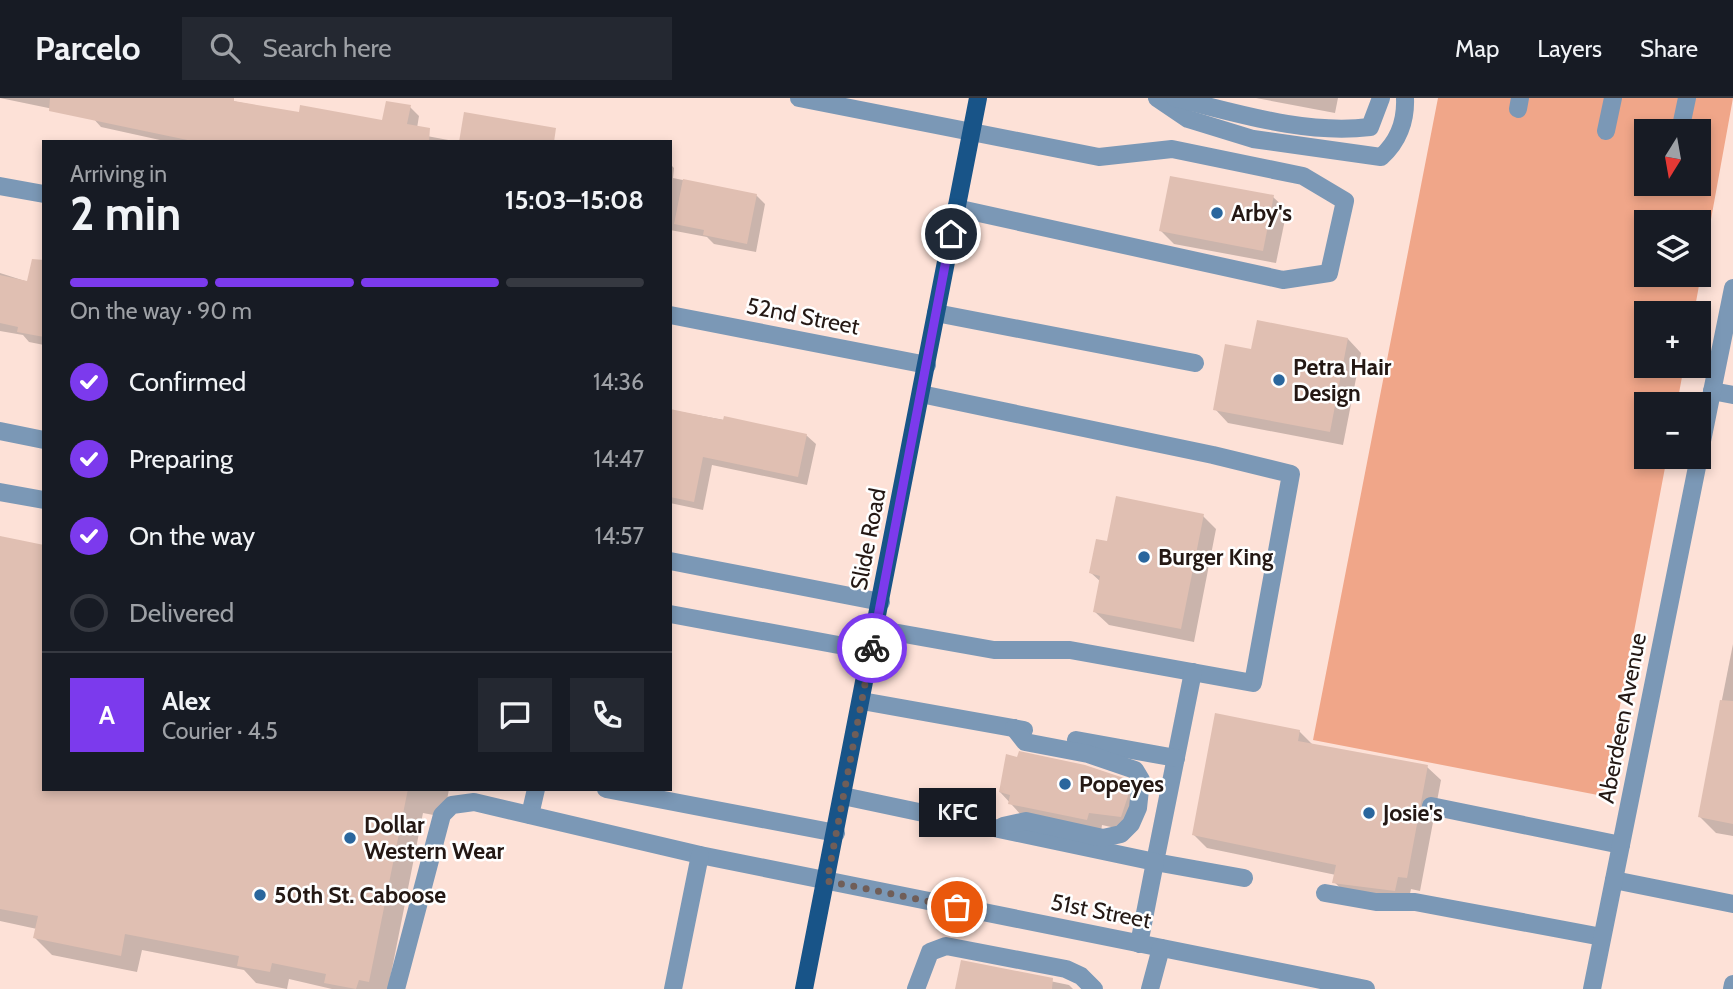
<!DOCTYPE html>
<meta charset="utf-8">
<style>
body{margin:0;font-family:Cabin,sans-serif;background:#242831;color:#f1f3f6;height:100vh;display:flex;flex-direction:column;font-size:26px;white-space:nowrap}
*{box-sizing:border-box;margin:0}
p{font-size:23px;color:#9ea1a6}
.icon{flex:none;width:38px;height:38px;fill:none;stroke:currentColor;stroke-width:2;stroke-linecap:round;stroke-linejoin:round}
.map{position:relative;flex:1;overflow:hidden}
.details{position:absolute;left:42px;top:42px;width:630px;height:651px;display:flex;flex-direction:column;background:#171b24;border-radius:0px;box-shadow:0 4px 10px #0003}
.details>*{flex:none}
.needle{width:46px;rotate:191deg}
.fabs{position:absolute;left:1634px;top:21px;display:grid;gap:14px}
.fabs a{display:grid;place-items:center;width:77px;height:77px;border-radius:0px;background:#171b24;box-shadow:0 4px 10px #0003;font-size:35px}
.pin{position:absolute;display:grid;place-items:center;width:60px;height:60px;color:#fff;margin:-30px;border:4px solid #fff;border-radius:50%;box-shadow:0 2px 7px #0007}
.courier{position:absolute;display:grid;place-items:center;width:70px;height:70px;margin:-35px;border:5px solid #7c3aed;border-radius:50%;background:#fff;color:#222;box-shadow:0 2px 9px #0007}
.bubble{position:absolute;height:49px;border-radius:0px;background:#171b24;box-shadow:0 4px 10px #0003;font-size:23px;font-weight:700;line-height:49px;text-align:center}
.head em{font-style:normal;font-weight:700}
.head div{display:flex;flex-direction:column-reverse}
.head{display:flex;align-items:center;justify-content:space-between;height:119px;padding:0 28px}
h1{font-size:46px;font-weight:700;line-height:52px}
.bar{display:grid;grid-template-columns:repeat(4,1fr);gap:10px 7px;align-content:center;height:84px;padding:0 28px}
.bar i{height:9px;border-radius:5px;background:#363941}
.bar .on{background:#7c3aed}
.bar p{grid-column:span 4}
.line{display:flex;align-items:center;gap:18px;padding:0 28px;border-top:2px solid #363941}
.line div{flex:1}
.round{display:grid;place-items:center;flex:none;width:74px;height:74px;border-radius:0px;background:#242831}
ol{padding:0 28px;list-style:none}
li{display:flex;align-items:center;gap:21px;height:77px}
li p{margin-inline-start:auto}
li .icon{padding:7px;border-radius:50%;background:#7c3aed;color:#fff;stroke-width:4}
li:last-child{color:#9ea1a6}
li i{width:38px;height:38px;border:4px solid #363941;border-radius:50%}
header{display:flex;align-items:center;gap:42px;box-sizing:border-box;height:98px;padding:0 35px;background:#171b24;border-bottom:2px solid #363941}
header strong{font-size:33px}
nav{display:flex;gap:38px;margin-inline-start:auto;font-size:24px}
.search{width:490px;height:63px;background:#242831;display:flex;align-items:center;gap:18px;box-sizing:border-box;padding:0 24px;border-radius:0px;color:#9ea1a6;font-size:26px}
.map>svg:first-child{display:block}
.green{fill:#f0a689;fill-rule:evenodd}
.shadow{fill:#0003}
.building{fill:#e0bfb2}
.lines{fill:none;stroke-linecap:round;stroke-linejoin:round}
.minor{stroke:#7b98b6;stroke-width:18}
.major{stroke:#185488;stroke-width:18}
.done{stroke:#705e58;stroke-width:7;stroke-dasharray:0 12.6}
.route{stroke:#7c3aed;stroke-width:9}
.poi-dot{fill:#2a669d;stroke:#fff;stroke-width:2.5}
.labels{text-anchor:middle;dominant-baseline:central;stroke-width:5;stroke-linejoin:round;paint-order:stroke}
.poi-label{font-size:23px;font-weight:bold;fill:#241814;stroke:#fff;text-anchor:start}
.street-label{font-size:23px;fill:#241814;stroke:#fff}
</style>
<header>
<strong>Parcelo</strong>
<div class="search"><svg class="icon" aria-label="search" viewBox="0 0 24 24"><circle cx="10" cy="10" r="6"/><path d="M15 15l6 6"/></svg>Search here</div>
<nav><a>Map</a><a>Layers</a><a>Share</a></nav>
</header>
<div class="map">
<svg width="1733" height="891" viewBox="0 0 1733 891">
<rect width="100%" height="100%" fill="#fde1d7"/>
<path class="green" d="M1438,0H1733L1694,215H1647V268H1684L1677,306H1647V359H1667L1603,698L1313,642ZM1647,33H1699V86H1647ZM1647,124H1699V177H1647Z"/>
<g class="shadow">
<path d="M0,0H217L300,16L384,24L410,9L419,18L416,36L459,44H169L101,29L92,19Z"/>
<path d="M1256,0H1338L1335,15Z"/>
<path d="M670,66L674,70L673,80L756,97L765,106L756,154L714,146L707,139L670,132Z"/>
<path d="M1273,99L1287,112L1276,165L1174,146L1161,133Z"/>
<path d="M0,175L44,189V247L29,244L23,237L0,233Z"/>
<path d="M1348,241L1361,255L1343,347L1228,325L1215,311L1252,253Z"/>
<path d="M670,312L806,337L816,346L807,387L712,367L703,412L670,405Z"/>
<path d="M1203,418L1216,431L1194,544L1109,527L1095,514L1101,484L1091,475L1108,445Z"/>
<path d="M0,440L44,691H449L444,719L423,715L388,891H332L289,881L287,891L256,885L244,872L142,852L137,874L52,857L35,840L37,831L0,823Z"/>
<path d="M1733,546V738L1716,735L1699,718Z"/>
<path d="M1299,633L1313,647L1427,669L1441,682L1420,793L1411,791L1408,805L1348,797L1334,784L1336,777L1207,750L1193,736Z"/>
<path d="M1126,683L1140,697L1133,734L1102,727L1101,734L1023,719L1000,694Z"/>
<path d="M962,865L1069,887L1073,891H957Z"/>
</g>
<g class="building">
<path d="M50,0H234V3L299,14L300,7L382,22L386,3L411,7L407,26L430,30L429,44H197L49,13Z"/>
<path d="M464,14L556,30L554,44H459Z"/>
<path d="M1170,78L1274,97L1263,153L1159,133Z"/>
<path d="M683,81L757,96L747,146L703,137L704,132L674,126Z"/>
<path d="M32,161L44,162V239L17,234L18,229L0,225V177L27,183Z"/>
<path d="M1257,222L1348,240L1330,334L1213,312L1225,246L1251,251Z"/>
<path d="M670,311L723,322L724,318L807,336L798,379L703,359L694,404L670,399Z"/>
<path d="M1116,398L1204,416L1181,531L1093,514L1100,478L1089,475L1096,441L1107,443Z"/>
<path d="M0,438L44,447V691H408L369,884L359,882L356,891L324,885L326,876L272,865L270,874L237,868L239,858L125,836L121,858L33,840L38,818L0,811Z"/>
<path d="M1720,602L1733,603V726L1698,719Z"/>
<path d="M1215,615L1300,632L1298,643L1428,667L1407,780L1398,779L1395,793L1332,785L1336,767L1192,737Z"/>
<path d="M1019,653L1085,667L1127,681L1128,698L1121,719L1089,715L1087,722L1008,706L1010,697L999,694L1006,656L1017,659Z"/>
<path d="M961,862L1053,880L1052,891H955Z"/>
</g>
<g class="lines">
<g class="minor">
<path d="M799,0L1099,59L1172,51L1303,78L1345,103L1329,175L1283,182L956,110"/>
<path d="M1157,0L1188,21L1253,41L1381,59C1398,44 1406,23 1405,0"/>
<path d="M1175,0C1237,15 1305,37 1370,29L1381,0"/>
<path d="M1518,11L1520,0"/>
<path d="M1606,33L1613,0"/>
<path d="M1680,33L1687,0"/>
<path d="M0,88L44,96"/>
<path d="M936,215L1195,265"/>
<path d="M670,217L927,267"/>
<path d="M1712,293L1733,297"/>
<path d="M0,333L44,342"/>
<path d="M1699,358L1733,190"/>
<path d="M0,394L44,402"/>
<path d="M670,463L881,504"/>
<path d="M670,516L871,553"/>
<path d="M876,531L994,552H1070L1253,585L1291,376L1213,357L921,296"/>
<path d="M1193,574L1155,764L1244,780"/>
<path d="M862,603L1024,632"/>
<path d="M1076,642L1176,660"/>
<path d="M606,691L836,735"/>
<path d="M843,698L1155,764L1139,846"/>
<path d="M1431,708L1621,747"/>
<path d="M530,717L536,691"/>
<path d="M1003,728L1026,723L1103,740L1121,736L1131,726L1138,710L1141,682L1135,672L1088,656L1025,644L1014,630"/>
<path d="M1614,782L1733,806"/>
<path d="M1325,795L1376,804H1415L1602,839"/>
<path d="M396,891L442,717L452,707L474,704L700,757L1366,891"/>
<path d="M673,891L700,757"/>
<path d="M916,891L930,854L946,848L1066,871L1081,878L1094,891"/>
<path d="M1150,891L1161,850"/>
<path d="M1592,891L1699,359"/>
<path d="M1732,891L1733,886"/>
</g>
<path class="major" d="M804,891L978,0"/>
</g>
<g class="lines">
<path class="done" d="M872,550L827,783L957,809"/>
<path class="route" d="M872,550L951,136"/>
</g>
<g class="poi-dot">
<circle cx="1217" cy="115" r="7"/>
<circle cx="1279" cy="282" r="7"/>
<circle cx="1144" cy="459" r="7"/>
<circle cx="1065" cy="686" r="7"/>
<circle cx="1369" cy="715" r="7"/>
<circle cx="350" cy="740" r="7"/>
<circle cx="260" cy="797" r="7"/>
</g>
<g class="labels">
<g class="poi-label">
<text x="1231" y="115">Arby's</text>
<text x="1293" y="269">Petra Hair<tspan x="1293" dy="26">Design</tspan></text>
<text x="1158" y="459">Burger King</text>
<text x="1079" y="686">Popeyes</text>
<text x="1383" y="715">Josie's</text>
<text x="364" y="727">Dollar<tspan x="364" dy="26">Western Wear</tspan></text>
<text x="274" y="797">50th St. Caboose</text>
</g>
<g class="street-label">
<text transform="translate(803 218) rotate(11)">52nd Street</text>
<text transform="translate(868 441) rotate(-79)">Slide Road</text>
<text transform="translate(1622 620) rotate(-79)">Aberdeen Avenue</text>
<text transform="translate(1101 813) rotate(11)">51st Street</text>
</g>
</g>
</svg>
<div class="fabs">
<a><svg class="needle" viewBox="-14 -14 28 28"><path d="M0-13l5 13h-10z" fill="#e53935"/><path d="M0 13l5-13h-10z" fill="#9ea1a6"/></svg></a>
<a><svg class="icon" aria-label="layers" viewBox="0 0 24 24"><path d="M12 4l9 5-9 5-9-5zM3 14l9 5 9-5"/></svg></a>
<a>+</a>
<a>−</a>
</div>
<div class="pin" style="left:957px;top:809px;background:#ea580c"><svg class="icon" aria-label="bag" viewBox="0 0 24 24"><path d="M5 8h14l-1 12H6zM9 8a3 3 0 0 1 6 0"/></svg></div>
<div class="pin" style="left:951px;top:136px;background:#1f2937"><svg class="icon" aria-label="home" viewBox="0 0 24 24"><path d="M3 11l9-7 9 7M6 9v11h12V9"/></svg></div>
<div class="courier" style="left:872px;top:550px"><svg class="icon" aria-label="bike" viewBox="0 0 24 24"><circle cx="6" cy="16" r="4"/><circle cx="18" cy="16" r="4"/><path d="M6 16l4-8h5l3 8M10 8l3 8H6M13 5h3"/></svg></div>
<div class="bubble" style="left:919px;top:690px;width:77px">KFC</div>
<section class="details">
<div class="head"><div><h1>2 min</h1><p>Arriving in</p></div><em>15:03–15:08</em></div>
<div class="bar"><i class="on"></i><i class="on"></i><i class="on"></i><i></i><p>On the way · 90 m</p></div>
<ol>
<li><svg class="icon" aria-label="check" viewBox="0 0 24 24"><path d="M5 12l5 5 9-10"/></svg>Confirmed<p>14:36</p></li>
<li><svg class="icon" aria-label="check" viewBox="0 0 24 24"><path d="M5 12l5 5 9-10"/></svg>Preparing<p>14:47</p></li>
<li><svg class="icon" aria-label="check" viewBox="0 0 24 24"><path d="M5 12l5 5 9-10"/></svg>On the way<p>14:57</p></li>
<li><i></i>Delivered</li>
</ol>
<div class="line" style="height:126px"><b class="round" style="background:#7c3aed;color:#fff">A</b><div><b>Alex</b><p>Courier · 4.5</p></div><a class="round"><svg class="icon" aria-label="chat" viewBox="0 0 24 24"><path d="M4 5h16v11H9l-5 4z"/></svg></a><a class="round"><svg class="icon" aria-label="phone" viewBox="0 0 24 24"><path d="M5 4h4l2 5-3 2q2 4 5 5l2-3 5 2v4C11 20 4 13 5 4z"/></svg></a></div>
</section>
</div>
